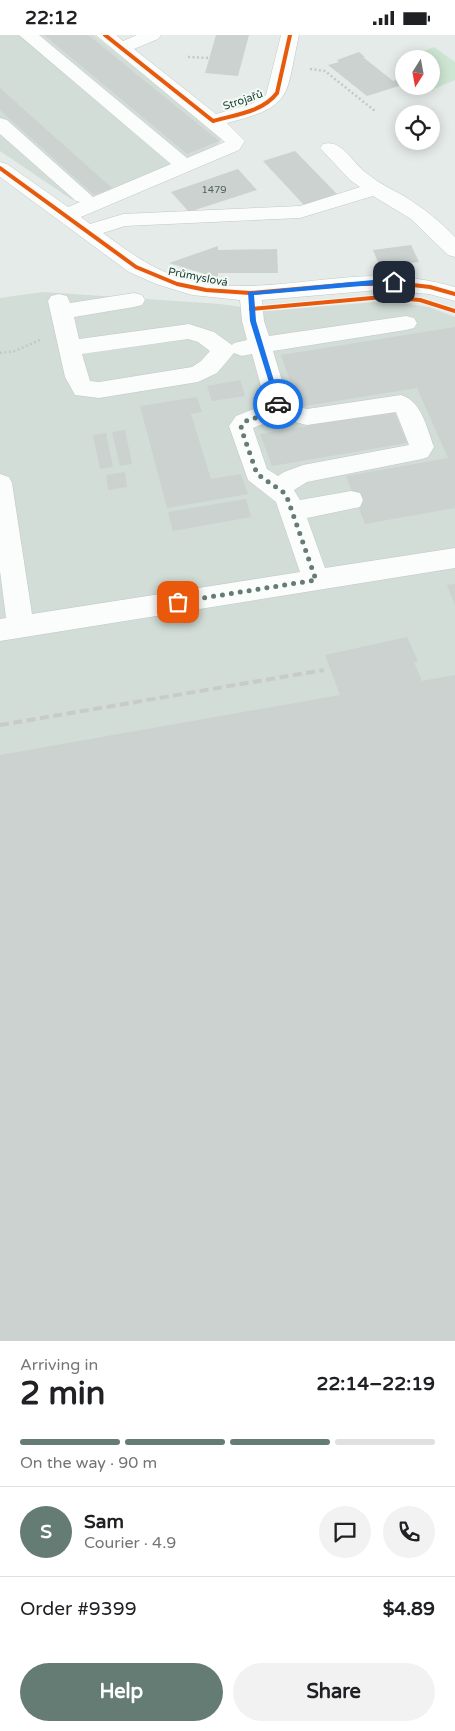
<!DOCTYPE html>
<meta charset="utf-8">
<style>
body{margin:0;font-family:"Varela Round",sans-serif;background:#f2f2f2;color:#202124;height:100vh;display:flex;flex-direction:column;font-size:19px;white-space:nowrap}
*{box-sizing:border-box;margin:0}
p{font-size:16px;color:#757577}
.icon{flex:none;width:28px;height:28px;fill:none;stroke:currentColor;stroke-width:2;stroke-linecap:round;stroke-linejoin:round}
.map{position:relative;height:1306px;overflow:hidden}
.sheet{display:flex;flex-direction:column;background:#fff;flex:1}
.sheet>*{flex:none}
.needle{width:32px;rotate:191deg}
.buttons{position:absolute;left:395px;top:15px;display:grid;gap:10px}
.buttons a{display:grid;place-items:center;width:45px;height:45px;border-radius:50%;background:#fff;box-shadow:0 2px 12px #0003;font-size:25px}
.pin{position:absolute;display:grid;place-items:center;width:42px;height:42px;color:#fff;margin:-21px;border-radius:10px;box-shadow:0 2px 8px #0006}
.courier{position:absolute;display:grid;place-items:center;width:50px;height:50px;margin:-25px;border:4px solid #1a73e8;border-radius:50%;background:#fff;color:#222;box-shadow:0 1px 6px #0007}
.overview em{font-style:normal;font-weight:700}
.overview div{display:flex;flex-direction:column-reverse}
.overview{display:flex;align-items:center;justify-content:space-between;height:85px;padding:0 20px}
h1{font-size:32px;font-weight:700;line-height:38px}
.bar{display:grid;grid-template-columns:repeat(4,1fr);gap:8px 5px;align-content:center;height:60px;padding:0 20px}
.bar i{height:6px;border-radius:4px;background:#e0e0e0}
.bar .selected{background:#657c74}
.bar p{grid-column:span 4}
.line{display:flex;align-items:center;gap:12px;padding:0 20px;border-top:1px solid #e0e0e0}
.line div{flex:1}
.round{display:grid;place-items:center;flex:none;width:52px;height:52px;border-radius:26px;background:#f2f2f2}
.action{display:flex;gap:10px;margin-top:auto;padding:10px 20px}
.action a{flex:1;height:58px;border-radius:30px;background:#657c74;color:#fff;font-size:20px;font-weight:700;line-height:58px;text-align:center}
.action a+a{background:#f2f2f2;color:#202124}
.status{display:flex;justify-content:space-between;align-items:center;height:35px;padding:0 25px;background:#fff;direction:ltr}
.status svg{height:14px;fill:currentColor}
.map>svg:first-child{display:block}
.built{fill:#d2ddd7}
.green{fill:#cde5d3}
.building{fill:#ccd2cf}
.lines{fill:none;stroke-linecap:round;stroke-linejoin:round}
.minor-casing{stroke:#c2c8c5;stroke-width:1}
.path{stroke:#c1cbc6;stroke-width:2.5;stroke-dasharray:2 2.5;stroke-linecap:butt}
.minor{fill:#fbfcfc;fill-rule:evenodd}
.rail{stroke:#c7ccca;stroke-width:4;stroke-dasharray:9 4.5;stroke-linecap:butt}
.cycleway-casing{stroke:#f3faf6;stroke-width:6}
.cycleway{stroke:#e8590c;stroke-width:4}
.route{fill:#1a73e8}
.done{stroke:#657c74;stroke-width:5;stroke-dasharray:0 9}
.labels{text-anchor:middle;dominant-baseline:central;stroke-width:4;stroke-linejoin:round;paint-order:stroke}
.number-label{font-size:10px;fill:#4c655c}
.far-street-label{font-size:11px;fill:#204035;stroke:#f3faf6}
</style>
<div class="status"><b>22:12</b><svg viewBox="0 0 49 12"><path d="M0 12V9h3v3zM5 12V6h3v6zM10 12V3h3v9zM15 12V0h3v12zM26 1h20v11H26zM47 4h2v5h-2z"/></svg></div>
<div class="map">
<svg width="455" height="1306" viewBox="0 0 455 1306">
<rect width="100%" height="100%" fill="#e5ebe8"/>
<g class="built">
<path d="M0,0H94L220,101L221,106L216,111L105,159L79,166L71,164L0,116Z"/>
<path d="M43,257L220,269L270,276L387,266L429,272L455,282V1306H0V263Z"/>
</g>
<path class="green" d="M434,12L455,27V45L424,58L416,51H431V42L441,38L431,30V24H422L416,19Z"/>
<g class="building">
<path d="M44,0H88L219,106L187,119Z"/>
<path d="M216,0H249L238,41L205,38Z"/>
<path d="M359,17L365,22H363L393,46L396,45L402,50L367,61L328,30L339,27L337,25Z"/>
<path d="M0,53L30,80L112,153L94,160L0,75Z"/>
<path d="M295,116L337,159L304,170L263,126Z"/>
<path d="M238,134L257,155L189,177L171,157Z"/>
<path d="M411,210L419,227L380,232L373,215Z"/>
<path d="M218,211V215L277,214L278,238H218V243L169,228Z"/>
<path d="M455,292V473L365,489L346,441L448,423L417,353L299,372L281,320Z"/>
<path d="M240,345L245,361L212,366L207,351Z"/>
<path d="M197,362L202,377L191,379L211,444L241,439L248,459L167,473L140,371Z"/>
<path d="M394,376L407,408L272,431L260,399Z"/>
<path d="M125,395L132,429L120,431L112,397Z"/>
<path d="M106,398L113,432L100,434L93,400Z"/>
<path d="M125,437L127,452L108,455L106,440Z"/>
<path d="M246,464L251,482L173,496L168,477Z"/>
<path d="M455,549V570L447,550Z"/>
<path d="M407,602L418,626L414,627L422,646L455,640V1306H0V720L340,660L325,620Z"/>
</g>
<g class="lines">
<g class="minor-casing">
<path id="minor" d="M19,0H39L187,123L225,107L96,0H116L123,6L137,0H161L158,4L134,14L216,79L251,69L266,60L281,0H299C285,63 294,71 227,88L245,106L239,115L81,182L90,189L123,179L300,171L360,152L350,145L320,113L323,109C342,104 352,127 365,137C377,147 391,154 404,161C423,173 440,186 455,202V222L448,220L411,184L373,161L300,183L125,191L103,198C125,214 146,230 172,240C240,264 310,241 380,241C406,241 430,245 455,252V266L429,259L379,255L262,265L264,286L269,301L406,281L414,283L417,288L414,293L406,295L273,316L289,369L307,374L401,360C422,366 427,394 434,412L428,422L422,424L307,447L294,455L300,465L351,456L360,458L363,465L360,472L307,483L325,533L455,513V533L0,606V584L6,583L0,536V439L9,442L12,448L32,579L300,537L276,467L248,445L229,391L236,381L266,369L252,319L242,321L234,318L217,338L198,347L99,363L75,360L65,342L48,266L51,261L59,259L67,261L70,268L134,258L142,260L145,265L142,270L134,272L74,282L79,304L189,289L214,297L232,310L234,308L247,305L242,286L240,265L192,260L156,249L129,237L0,142V127L7,129L68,172L80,167L76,166L0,99V83L7,85L93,162L171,129ZM188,304L198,307L210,316L201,326L192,332L99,347L90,346L82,319ZM396,377L409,410L303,430L284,437L278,441L267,434L253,393L279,383L307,390Z"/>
</g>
<g class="path">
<path d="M188,22L209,23"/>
<path d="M310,34L325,36L375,76"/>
<path d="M0,318L15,316L42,304"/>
</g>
<use href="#minor" class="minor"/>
<path class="rail" d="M0,690L324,635"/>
<g class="cycleway-casing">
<g id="cycleway">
<path d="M105,0L213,86C234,80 263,77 277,58L290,0"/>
<path d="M0,133L136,232L177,249L206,255L250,258L353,249H404L430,252L455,259"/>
<path d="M251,274L383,262L420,265L455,276"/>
</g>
</g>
<use href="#cycleway" class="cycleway"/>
</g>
<path class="route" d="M373,245H394L397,247L394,249L373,250L254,260L256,286L281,369L276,370L250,286L248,257Z"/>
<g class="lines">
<path class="done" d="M178,567L316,545L288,465L283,457L257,439L242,396L241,391C249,378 273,387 278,369"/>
</g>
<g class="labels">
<g class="number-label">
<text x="214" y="155">1479</text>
</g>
<g class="far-street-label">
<text transform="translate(243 65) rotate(-19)">Strojařů</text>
<text transform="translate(198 242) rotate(11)">Průmyslová</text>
</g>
</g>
</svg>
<div class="buttons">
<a><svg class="needle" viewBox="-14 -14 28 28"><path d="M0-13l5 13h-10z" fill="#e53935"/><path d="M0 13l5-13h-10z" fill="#757577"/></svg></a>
<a><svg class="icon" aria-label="locate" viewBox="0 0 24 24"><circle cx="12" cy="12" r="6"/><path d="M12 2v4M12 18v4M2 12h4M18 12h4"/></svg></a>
</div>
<div class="pin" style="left:178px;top:567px;background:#ea580c"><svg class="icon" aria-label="bag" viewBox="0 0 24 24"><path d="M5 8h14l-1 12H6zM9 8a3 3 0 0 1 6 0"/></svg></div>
<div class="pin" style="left:394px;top:247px;background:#1f2937"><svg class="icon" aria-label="home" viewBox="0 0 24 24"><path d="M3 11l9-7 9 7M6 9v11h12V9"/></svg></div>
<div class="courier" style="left:278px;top:369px"><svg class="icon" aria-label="car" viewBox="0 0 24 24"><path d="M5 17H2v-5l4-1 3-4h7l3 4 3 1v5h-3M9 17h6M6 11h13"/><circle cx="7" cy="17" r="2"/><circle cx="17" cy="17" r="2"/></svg></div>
</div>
<section class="sheet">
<div class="overview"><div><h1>2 min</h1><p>Arriving in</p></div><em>22:14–22:19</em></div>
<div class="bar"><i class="selected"></i><i class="selected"></i><i class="selected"></i><i></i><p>On the way · 90 m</p></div>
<div class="line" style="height:90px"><b class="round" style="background:#657c74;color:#fff">S</b><div><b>Sam</b><p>Courier · 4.9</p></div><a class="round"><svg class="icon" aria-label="chat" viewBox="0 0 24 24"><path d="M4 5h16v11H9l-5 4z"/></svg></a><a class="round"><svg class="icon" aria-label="phone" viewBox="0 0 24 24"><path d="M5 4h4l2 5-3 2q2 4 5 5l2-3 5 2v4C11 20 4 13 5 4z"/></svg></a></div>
<div class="line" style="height:65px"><div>Order #9399</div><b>$4.89</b></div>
<div class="action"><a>Help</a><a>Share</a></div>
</section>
